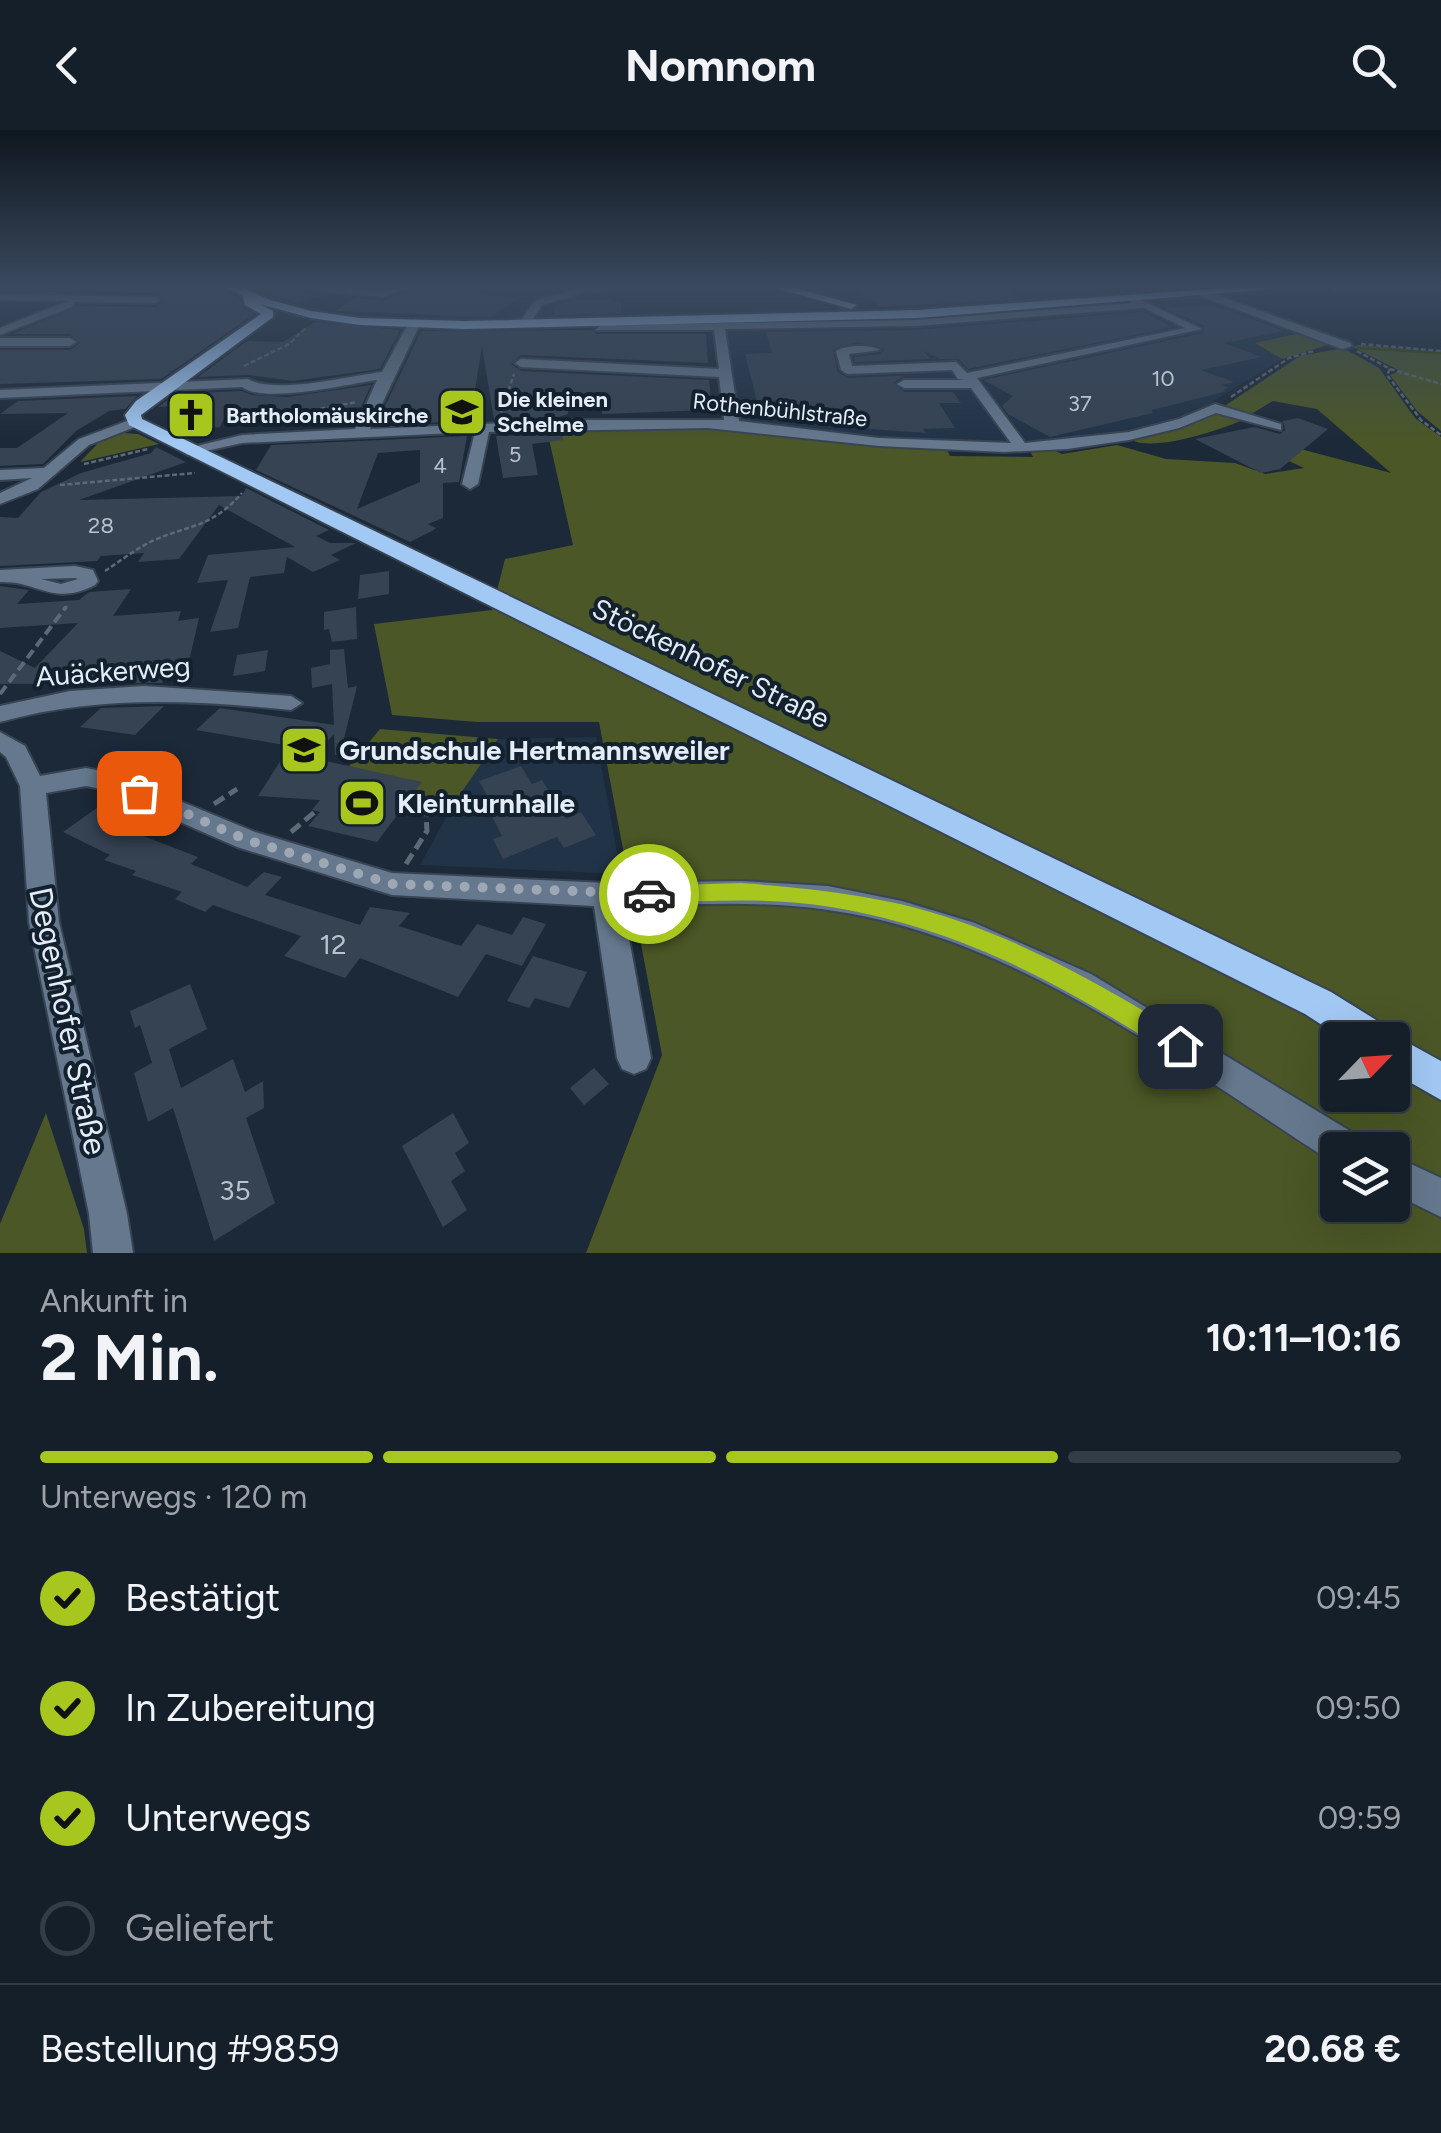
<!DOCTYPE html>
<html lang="de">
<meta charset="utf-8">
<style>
body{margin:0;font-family:Figtree,sans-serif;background:#1e2732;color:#f1f3f6;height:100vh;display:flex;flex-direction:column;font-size:38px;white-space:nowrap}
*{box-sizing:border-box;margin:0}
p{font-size:32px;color:#9da2a8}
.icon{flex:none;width:55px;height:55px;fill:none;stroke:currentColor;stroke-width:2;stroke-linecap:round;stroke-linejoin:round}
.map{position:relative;height:1123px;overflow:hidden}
.sheet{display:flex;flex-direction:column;background:#151f2a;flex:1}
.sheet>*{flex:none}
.needle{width:65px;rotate:65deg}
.buttons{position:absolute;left:1320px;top:892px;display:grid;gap:20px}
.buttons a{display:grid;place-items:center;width:90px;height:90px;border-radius:10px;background:#151f2a;box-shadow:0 10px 40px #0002,0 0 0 2px #343d47;font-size:50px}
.pin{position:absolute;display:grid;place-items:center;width:85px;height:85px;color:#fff;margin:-42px;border-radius:20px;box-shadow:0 5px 15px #0006}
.courier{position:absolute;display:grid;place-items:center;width:100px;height:100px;margin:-50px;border:8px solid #a8c71e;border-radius:50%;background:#fff;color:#222;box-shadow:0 2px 12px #0007}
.overview em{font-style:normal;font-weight:700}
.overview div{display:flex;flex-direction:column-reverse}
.overview{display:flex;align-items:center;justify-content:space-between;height:170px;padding:0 40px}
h1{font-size:65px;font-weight:700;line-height:75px}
.bar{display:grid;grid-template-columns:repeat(4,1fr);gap:15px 10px;align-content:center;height:120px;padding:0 40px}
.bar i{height:12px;border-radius:8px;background:#343d47}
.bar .current{background:#a8c71e}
.bar p{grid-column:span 4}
.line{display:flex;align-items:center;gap:25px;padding:0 40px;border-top:2px solid #343d47}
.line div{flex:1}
ol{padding:0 40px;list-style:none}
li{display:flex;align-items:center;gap:30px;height:110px}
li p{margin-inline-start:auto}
li .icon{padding:10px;border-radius:50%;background:#a8c71e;color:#111;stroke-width:4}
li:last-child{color:#9da2a8}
li i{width:55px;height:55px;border:5px solid #343d47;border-radius:50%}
header{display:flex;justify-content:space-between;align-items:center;height:130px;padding:0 40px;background:#151f2a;font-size:45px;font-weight:700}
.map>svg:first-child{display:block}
.built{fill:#213347}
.green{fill:#4b5726;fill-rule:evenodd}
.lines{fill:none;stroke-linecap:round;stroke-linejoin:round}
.stream{stroke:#3a4703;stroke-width:2.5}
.building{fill:#354353;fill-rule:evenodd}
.minor-casing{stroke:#384453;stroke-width:4}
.major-casing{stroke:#384453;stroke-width:4}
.path-far2{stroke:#5d6976;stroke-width:2.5;stroke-dasharray:5 2.5;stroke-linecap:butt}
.path-far1{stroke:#5d6976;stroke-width:4;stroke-dasharray:10 5;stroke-linecap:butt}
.path{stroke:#5d6976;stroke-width:5;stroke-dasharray:12 6;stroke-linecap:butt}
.minor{fill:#65788d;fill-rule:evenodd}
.major{fill:#a2c9f4;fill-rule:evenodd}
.route{fill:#a8c71e}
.done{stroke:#9ea8b4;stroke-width:10;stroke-dasharray:0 18}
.labels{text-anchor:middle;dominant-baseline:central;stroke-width:8;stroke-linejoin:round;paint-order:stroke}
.number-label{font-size:22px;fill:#b8c2ce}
.far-poi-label{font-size:22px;font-weight:bold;fill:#e4edf7;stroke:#13202e;text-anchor:start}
.far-street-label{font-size:22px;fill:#e4edf7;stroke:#13202e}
.street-label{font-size:28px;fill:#e4edf7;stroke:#13202e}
.poi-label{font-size:28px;font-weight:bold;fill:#e4edf7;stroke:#13202e;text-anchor:start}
.near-number-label{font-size:28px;fill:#b8c2ce}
.near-street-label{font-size:32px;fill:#e4edf7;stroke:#13202e}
</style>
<header><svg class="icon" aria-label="back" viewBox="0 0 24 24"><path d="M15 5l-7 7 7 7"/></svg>Nomnom<svg class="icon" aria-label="search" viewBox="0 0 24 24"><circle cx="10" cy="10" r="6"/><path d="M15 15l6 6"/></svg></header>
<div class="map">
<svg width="1441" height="1123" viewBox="0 0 1441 1123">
<rect width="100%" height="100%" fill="#1c2938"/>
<g class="built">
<path d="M298,155H1175L1188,160L935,179L829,170L823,172L826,176L822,179L798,184L514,190L438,189L459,169Z"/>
<path d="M1208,169L1304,204L1257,214L1282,229L1194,283L1082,312L1015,313L875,308L734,290L723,193L925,189Z"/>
<path d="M596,607L621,744L420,735L453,675L498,609Z"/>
</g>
<g class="green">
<path d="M1206,166L1334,213L1282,229L1255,213L1301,203L1208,169L1146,171Z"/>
<path d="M1358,215L1441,222V301L1417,281L1390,245L1400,241L1353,217Z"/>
<path d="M1343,218L1379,238L1415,288L1441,307V934L1342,872L1211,803L1042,722L1045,739L1376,910H1338V965H1392L1393,921L1441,952V1123H586L662,925L599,592H477L392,585L374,494L492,480L505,429L573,415L546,296L725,297L947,320L950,326L1033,327L1030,321L1053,320L1062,324L1117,315L1166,329L1235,333L1265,344L1304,338L1246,311L1274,312L1391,343L1317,279L1273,271L1248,286L1223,277L1300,226ZM1338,1020H1392V1075H1338Z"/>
<path d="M1222,282L1245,289C1221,300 1155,322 1131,310Z"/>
<path d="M124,303L138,304L159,314L80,332L101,310Z"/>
<path d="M380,599L498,609L453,675L411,666L349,636Z"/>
<path d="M46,983L84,1099L87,1123H0V1094Z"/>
</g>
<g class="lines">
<g class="stream">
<path d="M1231,164L1354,155"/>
<path d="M1358,218L1441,223"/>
</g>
</g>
<g class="building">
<path d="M49,155H219L240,169L243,178L254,184L161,249L0,254V220H70L80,213L70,204H12L78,176L155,177L164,171L155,163L35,161Z"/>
<path d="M246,155H271L275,159L330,165L293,172Z"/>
<path d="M423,155H490L475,164L519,168L490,187L335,181L356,168L384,170Z"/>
<path d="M854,155H999L1022,169L880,177Z"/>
<path d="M612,169V172H621V183L554,185L556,175L573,170Z"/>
<path d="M1213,175L1284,201L1224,213L1262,227L1201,240L1234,252L1221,255L1229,258L1223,260L1227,261L1152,280L1153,283L1050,307L1008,284L1002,276L1013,266L983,250L1203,203L1204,196L1166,178Z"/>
<path d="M1143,182L1173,197L968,239L959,229H940L924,221L930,229L855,232L854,227L880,224L884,219L858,212L833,219L837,241L847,248L940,244L904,246L893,253L904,262H953L961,273H939L955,298L923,299L926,303L857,298L853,284L800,285L796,270L757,271L745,224L772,223L766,202L916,200Z"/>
<path d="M315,192L400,200L380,239L293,251L248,245L198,247L247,211L283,212Z"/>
<path d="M592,200L596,204H706L708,233L521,225L511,234L521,241L709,250L711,270H706L707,280L602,284V277L568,278V284L559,287L494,290L482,216L470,291L376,295L421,201Z"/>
<path d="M371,255L361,277L226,284L220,297L175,301L170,298L187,275L158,277L176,264L241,261L252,265L287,267Z"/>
<path d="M137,266L125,279L109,281L76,301L43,334L0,336V318H17L68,283L0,284L18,271Z"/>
<path d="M1298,288L1328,299L1280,339L1261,343L1195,309L1254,297L1280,304L1285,300L1283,291Z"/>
<path d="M562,304L563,310L532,314L538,345L503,348L496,306Z"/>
<path d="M467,306L459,352L443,353V388L428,394L436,398L432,401L410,412L256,340L271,315ZM420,320V352L357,379L378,323Z"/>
<path d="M156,317L186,332L79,370L242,366L246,358L329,400L316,406L330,413H356L331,425L340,430L313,442L287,427L284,443L250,447L238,498L210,502L228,450L197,453L208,425L295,417L219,375L179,429L138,432L144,423L101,426L97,431L0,436V387L18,388L41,362L81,343L151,323Z"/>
<path d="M389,441V464L358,469L360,445Z"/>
<path d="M0,456L29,460L17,474L79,470L89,462L131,459L113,486L181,481L178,491L199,488L187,540L165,543L162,553L0,554V521L35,538L78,493L0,498Z"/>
<path d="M356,477L357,509L332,512L329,499L324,500V482Z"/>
<path d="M344,519L348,558L357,556L340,625H335L334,604L312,628L422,652L377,712L308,696L320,682L312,680L320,670L258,666L290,616L196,600L220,578L334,595L332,554L312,558L311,538L330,534V520Z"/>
<path d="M268,520L265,541L233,546L237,525Z"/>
<path d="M164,576L135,605L80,597L101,578Z"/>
<path d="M521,636L532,654L542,650L566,689L581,682L596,705L564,718L557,707L503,729L493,709L502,706L485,673L490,671L479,651Z"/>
<path d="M108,670L131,680L112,694L198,727L191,734L247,757L264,742L282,747L265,765L360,795L370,777L410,783L399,796L461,816L477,794L512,805L523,787L546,794L522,836L486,824L458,867L360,828L345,848L284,826L301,806L213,775L205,782L175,769L182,762L132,745L136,741L104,730L110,725L63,702Z"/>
<path d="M533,826L587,842L569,878L535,868L529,878L507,871Z"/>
<path d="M190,854L207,899L169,919L181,958L233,929L245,962L263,951L264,978L246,988L275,1073L214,1111L173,978L148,992L134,943L152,933L140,895L135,898L130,881Z"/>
<path d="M594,938L609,954L584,975L570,958Z"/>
<path d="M453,983L469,1013L455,1023L465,1041L451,1051L467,1080L443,1097L402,1016Z"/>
</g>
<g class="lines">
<g class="minor-casing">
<g id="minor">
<path d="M275,155L382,161L414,155L383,167Z"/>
<path d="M702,155L587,162L542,175L530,194L520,192L534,171L586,156Z"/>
<path d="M1199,159L1350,213L1352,216L1342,219L1195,164Z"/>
<path d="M0,164L155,167L160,170L155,173L73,172L74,176L0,205V198L68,171L0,170Z"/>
<path d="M1135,167L1202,199L977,248L1025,313L1129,302L1179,289L1215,274L1281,294V300L1216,283L1179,298L1129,310L1067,319L1004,322L879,316L707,298L489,302L478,354L470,359L462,354L475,302L242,313L188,325L180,320L242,305L355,299L377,250C348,254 264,274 242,257L0,268V260L248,249C275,265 348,246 382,242L409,192L415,189L421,192L370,299L572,290H724L719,247L521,237L515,233L521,229L719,239L714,200H596L600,195L916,190L1132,173L1130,170ZM1144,178L1185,198L967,243L956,232L852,236L849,224L880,220C870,214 846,215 836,221L841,240L847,244L952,240L958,249L965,250H904L897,254L904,258H971L1011,313L879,308L739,291L725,199L916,196Z"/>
<path d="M0,208H70L76,212L70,216H0Z"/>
<path d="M135,288L142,292L140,295L89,315L38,359L0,374V363L32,348L0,350V340L44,338L79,309Z"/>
<path d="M75,436L93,440L98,451L95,455C53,477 37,450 0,452V440ZM75,448L78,449L61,454L41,449Z"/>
<path d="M144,556L291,566L302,573L291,580C191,570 97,565 0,592V576L70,561Z"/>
<path d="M0,602L25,616L40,646L86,638L112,643L255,702L392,743L607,753L741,751L828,756L902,771L975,793L1091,844L1360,1007L1365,1020H1338V1034L1334,1033C1177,933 1018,807 828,780C761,770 691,775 623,776L651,928L646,939L634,944L622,939L617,928L594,776L392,765L237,717L107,660L86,656L46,663L59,792L127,1084L133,1123H93L89,1084L29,792L20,656L6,627L0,622Z"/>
<path d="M1392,1025L1441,1048V1087L1392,1063Z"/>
</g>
</g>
<g class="major-casing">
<g id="major">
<path d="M222,155H237L270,170L311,181L360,188L464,191L917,180L1268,155H1322L917,188L464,199L360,195L311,188L260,174L273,181V187L141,285L142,289L1331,862L1389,898L1392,904L1441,931V970L1392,942V910H1345L1305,884L129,295L125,285L136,271L261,184L245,175L243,166Z"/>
<path d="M765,155H784L857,175L851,179Z"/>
</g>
</g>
<g class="path-far2">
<path d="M1332,159L1382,155"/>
<path d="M1361,214L1441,221"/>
<path d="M1357,221L1390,239L1441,254"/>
<path d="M244,236L289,214L307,197"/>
<path d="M1390,239L1387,245L1421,290L1441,305"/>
<path d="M1231,267L1289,228L1314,221"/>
<path d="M313,280L357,272"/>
<path d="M501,282L514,244"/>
<path d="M84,334L148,319"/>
<path d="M60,355L195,343"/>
<path d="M105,441C120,431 136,419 152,411C191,394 211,398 242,363"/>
<path d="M64,480L67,476"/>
</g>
<path class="path-far1" d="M0,564L66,477"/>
<g class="path">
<path d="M214,674L237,659"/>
<path d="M291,702L316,681"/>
<path d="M406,734L427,701L426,686L436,671"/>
</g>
<use href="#minor" class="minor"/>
<use href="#major" class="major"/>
</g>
<linearGradient id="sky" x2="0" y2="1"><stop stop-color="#0f171f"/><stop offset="0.5" stop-color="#3a495e"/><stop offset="1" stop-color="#3a495e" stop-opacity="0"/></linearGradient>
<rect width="1441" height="312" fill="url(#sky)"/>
<path class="route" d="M741,753C795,757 847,762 900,774C1004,798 1098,853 1189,908L1192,916L1189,924L1180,927L1171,924C1061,854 963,799 831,777C771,767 709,771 649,773L638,764L649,756Z"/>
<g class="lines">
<path class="done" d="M139,663L247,710L392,754L649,764"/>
</g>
<defs>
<g id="school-square" transform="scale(2.5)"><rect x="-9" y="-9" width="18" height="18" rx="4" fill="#a8c71e" stroke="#13202e"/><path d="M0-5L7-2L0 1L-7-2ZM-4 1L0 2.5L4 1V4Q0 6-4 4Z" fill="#111"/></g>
<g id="church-square" transform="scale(2.5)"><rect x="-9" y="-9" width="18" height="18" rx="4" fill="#a8c71e" stroke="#13202e"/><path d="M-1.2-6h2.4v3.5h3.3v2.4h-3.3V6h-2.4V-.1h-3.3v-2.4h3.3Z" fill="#111"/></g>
<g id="stadium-square" transform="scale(2.5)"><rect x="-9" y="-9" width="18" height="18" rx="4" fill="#a8c71e" stroke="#13202e"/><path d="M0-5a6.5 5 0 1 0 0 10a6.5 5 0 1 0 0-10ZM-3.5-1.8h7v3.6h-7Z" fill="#111"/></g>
</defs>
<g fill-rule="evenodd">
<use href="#school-square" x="462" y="282"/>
<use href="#church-square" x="191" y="285"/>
<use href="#school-square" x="304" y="620"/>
<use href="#stadium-square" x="362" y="673"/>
</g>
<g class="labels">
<g class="number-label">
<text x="1163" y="248">10</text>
<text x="1080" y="273">37</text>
<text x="515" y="324">5</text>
<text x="440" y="335">4</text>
<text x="101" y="395">28</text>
</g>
<g class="far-poi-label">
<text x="497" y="269">Die kleinen<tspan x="497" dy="25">Schelme</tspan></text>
<text x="226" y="285">Bartholomäuskirche</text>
</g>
<g class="far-street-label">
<text transform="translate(780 280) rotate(6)">Rothenbühlstraße</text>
</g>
<g class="street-label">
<text transform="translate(711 533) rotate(26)">Stöckenhofer Straße</text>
<text transform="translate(113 541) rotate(-4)">Auäckerweg</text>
</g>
<g class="poi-label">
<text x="339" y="620">Grundschule Hertmannsweiler</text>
<text x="397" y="673">Kleinturnhalle</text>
</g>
<g class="near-number-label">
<text x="333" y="814">12</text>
<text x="235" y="1060">35</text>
</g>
<g class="near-street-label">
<text transform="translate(68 891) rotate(78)">Degenhofer Straße</text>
</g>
</g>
</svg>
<div class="buttons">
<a><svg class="needle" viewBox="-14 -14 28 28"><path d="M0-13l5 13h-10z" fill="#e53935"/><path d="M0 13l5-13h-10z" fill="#9da2a8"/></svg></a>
<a><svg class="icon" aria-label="layers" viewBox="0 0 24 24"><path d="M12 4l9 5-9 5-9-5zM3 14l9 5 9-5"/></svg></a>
</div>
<div class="pin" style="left:139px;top:663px;background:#ea580c"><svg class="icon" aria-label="bag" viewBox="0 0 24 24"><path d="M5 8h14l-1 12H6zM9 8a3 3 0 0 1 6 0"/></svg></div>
<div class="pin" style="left:1180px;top:916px;background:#1f2937"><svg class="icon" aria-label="home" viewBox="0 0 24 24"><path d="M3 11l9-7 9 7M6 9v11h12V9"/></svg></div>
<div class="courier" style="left:649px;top:764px"><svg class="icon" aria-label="car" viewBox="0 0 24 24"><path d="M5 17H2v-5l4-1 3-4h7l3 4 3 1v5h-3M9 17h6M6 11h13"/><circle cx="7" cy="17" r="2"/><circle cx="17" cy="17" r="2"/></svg></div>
</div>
<section class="sheet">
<div class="overview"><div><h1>2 Min.</h1><p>Ankunft in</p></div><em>10:11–10:16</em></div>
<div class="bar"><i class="current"></i><i class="current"></i><i class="current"></i><i></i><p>Unterwegs · 120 m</p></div>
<ol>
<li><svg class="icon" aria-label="check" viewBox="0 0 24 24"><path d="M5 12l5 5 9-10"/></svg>Bestätigt<p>09:45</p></li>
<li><svg class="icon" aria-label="check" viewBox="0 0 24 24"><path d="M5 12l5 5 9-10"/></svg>In Zubereitung<p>09:50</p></li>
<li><svg class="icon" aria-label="check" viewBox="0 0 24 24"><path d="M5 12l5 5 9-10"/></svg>Unterwegs<p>09:59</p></li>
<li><i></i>Geliefert</li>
</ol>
<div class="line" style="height:130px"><div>Bestellung #9859</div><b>20.68 €</b></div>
</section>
